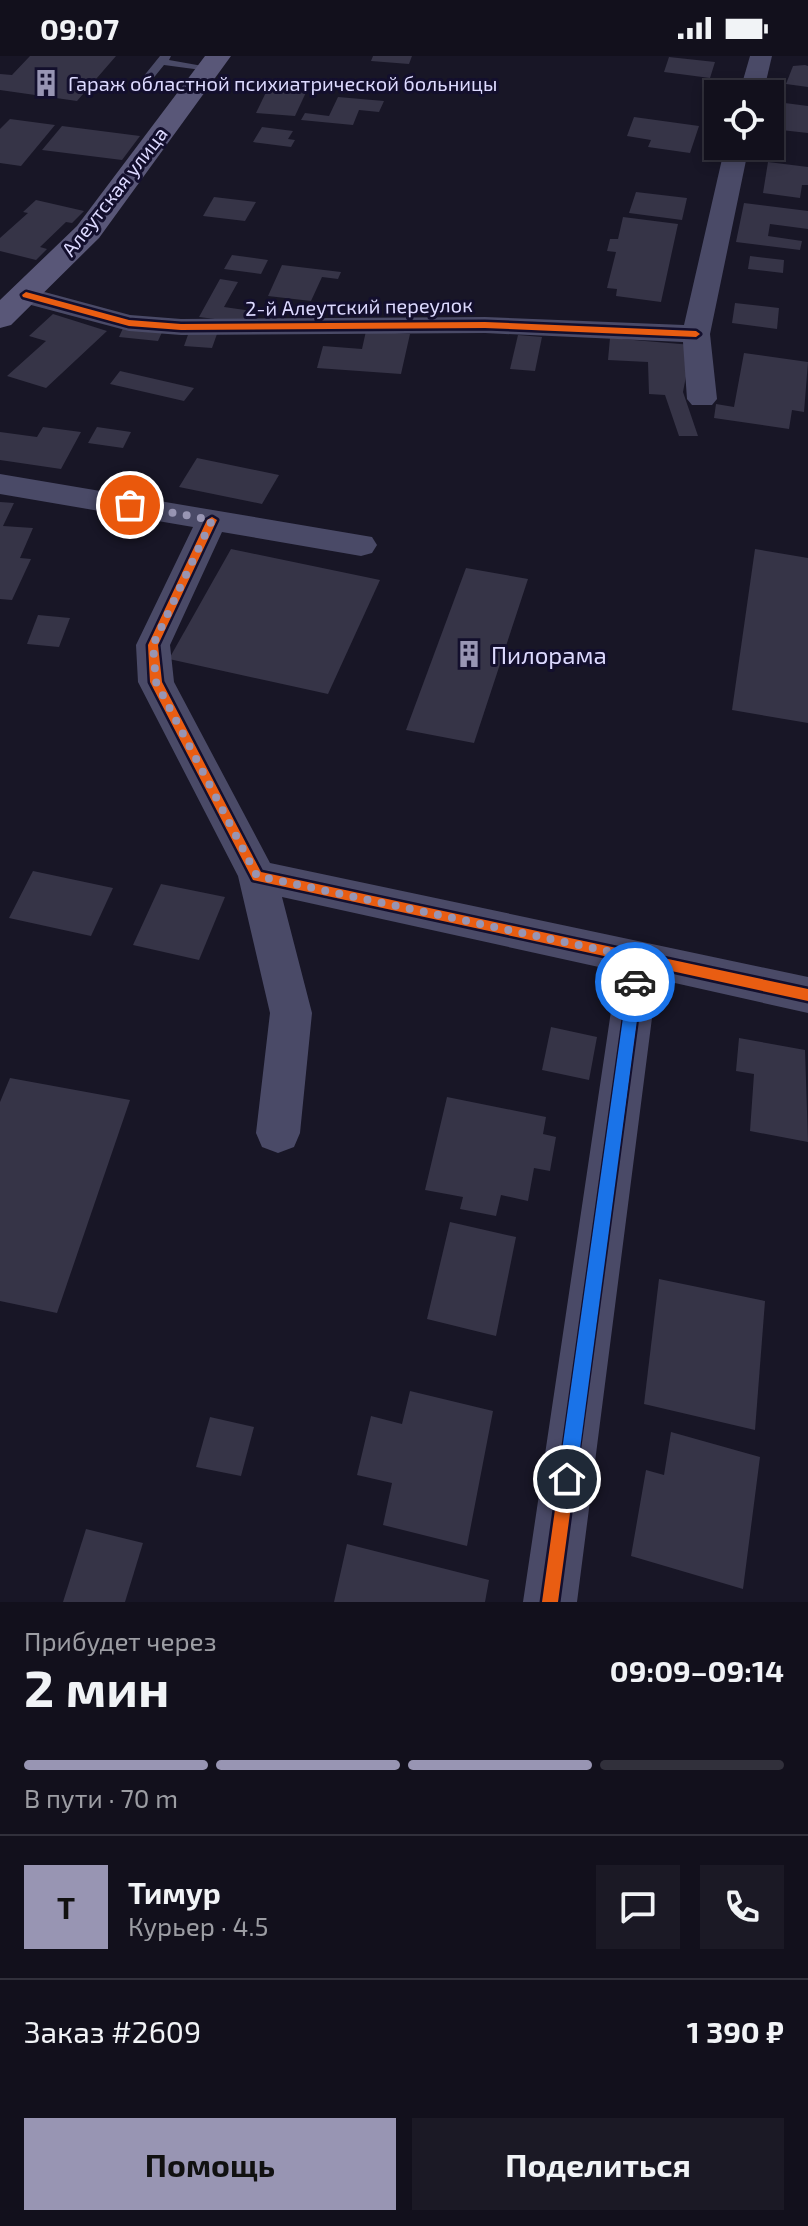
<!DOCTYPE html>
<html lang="ru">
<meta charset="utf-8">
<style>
body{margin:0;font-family:"Exo 2",sans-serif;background:#1b1925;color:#f1f3f6;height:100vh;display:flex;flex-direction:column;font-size:30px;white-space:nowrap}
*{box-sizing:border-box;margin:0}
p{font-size:26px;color:#9c9da3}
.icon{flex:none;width:44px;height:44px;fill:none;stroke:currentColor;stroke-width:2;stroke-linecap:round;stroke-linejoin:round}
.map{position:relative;height:1546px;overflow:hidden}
.panel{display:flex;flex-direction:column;background:#12101c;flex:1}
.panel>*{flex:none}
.tools{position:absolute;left:704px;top:24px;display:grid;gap:16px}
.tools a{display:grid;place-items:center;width:80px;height:80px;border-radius:0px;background:#12101c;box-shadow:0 4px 12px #0003,0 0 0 2px #31303b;font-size:40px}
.pin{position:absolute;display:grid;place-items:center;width:68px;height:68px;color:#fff;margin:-34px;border:4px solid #fff;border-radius:50%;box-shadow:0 2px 8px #0007}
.courier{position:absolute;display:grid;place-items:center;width:80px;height:80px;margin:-40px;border:6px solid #1a73e8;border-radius:50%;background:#fff;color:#222;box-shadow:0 2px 10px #0007}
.summary em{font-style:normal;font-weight:700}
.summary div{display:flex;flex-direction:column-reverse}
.summary{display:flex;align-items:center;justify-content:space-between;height:136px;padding:0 24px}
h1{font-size:52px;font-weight:700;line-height:60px}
.bar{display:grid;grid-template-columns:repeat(4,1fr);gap:12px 8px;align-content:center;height:96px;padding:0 24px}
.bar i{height:10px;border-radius:6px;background:#31303b}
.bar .selected{background:#9895b3}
.bar p{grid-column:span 4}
.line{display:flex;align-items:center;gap:20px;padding:0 24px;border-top:2px solid #31303b}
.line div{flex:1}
.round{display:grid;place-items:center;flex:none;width:84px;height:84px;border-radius:0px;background:#1b1925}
.primary-button{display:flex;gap:16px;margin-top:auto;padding:16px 24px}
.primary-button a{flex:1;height:92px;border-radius:0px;background:#9895b3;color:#111;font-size:32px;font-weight:700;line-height:92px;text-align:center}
.primary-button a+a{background:#1b1925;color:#f1f3f6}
.status{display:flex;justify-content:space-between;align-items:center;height:56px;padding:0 40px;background:#12101c;direction:ltr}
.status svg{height:22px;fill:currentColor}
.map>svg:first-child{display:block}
.building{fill:#363447}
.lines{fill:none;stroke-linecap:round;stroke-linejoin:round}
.lane{fill:#4a4a67;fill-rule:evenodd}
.street{fill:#4a4a67;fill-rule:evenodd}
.secondary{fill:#595778;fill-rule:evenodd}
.cycleway-casing{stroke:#130f2d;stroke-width:5}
.cycleway{fill:#e95d12;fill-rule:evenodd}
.route{fill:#1a73e8}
.done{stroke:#9895b3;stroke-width:8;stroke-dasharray:0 14.4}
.labels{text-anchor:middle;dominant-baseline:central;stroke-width:6;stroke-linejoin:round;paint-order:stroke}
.far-poi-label{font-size:20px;fill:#dddaff;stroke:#130f2d;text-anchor:start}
.far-street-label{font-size:20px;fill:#dddaff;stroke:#130f2d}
.poi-label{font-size:24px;fill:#dddaff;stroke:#130f2d;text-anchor:start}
</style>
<div class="status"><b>09:07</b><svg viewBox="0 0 49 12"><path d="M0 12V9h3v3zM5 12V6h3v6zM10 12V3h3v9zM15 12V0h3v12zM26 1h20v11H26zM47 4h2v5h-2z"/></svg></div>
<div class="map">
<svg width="808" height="1546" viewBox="0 0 808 1546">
<rect width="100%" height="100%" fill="#181626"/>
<g class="building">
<path d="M30,0H116L77,45L0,34V18L12,19Z"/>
<path d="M373,0H412L409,8L371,5Z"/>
<path d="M669,1L715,6L710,22L664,16Z"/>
<path d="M805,9L808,10V31L786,28L793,10Z"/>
<path d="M270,28L308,32L295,60L256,57Z"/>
<path d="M338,41L384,45L379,56L359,54L353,69L301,64L305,57L329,60Z"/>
<path d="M777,46L808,50V77L772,73Z"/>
<path d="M634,61L699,70L690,97L648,91L651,84L627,80Z"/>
<path d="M10,63L55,69L21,110L0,107V73Z"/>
<path d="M62,70L140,80L122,104L42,94Z"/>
<path d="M262,71L293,75L288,83L295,84L291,91L253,86Z"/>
<path d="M768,106L808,111V129H802L800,142L763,137Z"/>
<path d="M636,136L687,142L682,164L629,157Z"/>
<path d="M214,141L256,146L245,165L203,160Z"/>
<path d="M36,144L84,155L72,167L66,166L40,191L47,193L36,204L0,195V182L28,157L23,156Z"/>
<path d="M744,147L808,155V173L770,168L768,180L802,185L800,194L736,186Z"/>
<path d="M623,161L678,168L661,246L616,240L617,233L607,232L616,196L607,195L610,183H618Z"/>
<path d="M232,199L268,204L261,218L224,213Z"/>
<path d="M750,200L784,204L783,217L748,213Z"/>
<path d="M282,209L341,216L338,223L322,221L311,245L268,240Z"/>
<path d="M220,223L238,226L224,251L252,255L246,267L199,261Z"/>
<path d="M735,247L779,252L777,273L732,267Z"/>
<path d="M53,258L107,275L46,332L7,320L46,285L29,280Z"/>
<path d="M124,270L163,274L158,285L119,281Z"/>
<path d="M366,275L410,278L401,318L317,312L323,290L362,293Z"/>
<path d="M189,276L217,278L212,292L184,290Z"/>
<path d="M518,279L542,281L535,315L510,313Z"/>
<path d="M610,282L692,289L683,336L698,380H679L665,339L649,338L648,306L608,304Z"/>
<path d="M744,297L808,306L804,356L792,354L789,373L714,362L716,348L734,351Z"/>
<path d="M120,315L194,332L184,345L110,328Z"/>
<path d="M43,371L81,376L61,413L0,404V376L37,381Z"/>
<path d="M97,371L131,376L123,392L88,387Z"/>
<path d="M197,402L279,419L262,448L179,431Z"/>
<path d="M0,446L14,447L3,470L33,472L20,502L31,503L12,544L0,543Z"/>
<path d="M231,493L380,524L328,638L169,603Z"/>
<path d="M755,493L808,502V667L732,654Z"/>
<path d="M466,512L528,523L474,687L406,674Z"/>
<path d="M38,559L70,562L59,591L27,588Z"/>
<path d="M33,815L113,832L91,880L9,862Z"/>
<path d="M161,828L225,841L199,904L133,889Z"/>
<path d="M551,971L597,981L589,1024L542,1014Z"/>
<path d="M739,982L805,994L808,1086L750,1075L754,1018L736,1015Z"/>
<path d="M10,1022L130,1044L57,1257L0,1245V1046Z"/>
<path d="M447,1041L546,1061L543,1078L556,1081L550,1115L534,1112L528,1145L501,1139L496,1160L460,1153L463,1141L425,1134Z"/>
<path d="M450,1166L516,1181L496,1280L427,1263Z"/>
<path d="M659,1223L765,1245L755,1374L644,1348Z"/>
<path d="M410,1335L493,1355L467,1490L383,1469L392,1427L357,1419L371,1360L402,1368Z"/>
<path d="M210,1361L254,1371L241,1420L196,1411Z"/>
<path d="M671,1376L760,1401L743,1533L631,1500L646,1414L664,1419Z"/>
<path d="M86,1473L143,1487L125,1546H63Z"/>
<path d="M347,1488L489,1524L485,1546H334Z"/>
</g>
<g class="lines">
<path class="lane" d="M160,0H171L169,4L214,12L209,15L164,9L147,30H139V26Z"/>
<g class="street">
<path d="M750,0H772L763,38H739Z"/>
<path d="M725,90H749L710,278L717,343L712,349H692L687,343L683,286L485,277L181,279L129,275L16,245L12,239L16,233L26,231L130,259L181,263L485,261L684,269Z"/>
<path d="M0,418L372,481L377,489L372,497L361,500L222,476L170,589L174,626L270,807L808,921V957L657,923L577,1546H523L617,915L282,841L312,957L300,1077L294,1091L278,1097L262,1091L256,1077L270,957L238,820L138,626L136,589L193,471L0,438Z"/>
</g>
<path class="secondary" d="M205,0H231L99,182L11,269L0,272V244L77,170Z"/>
<g class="cycleway-casing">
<g id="cycleway">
<path d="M26,236L129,264L181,268L485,266L696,275L700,278L696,281L485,272L181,274L129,270L23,241L22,239Z"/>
<path d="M212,461L217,464L158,589L162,626L261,816L808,933V945L644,909L558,1546H542L632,906L253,824L150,626L148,589L207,464Z"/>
</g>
</g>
<use href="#cycleway" class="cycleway"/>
</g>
<path class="route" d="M635,920L642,926L576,1423L567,1432L558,1423L628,926Z"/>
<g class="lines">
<path class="done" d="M130,449L212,464L153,589L156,626L257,820L639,902L635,926"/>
</g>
<defs>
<g id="building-bare" transform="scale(2.16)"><path d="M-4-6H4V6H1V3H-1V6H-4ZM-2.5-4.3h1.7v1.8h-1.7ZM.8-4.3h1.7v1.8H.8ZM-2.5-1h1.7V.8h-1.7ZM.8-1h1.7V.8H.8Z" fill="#9895b3" stroke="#130f2d" stroke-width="2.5" paint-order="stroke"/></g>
</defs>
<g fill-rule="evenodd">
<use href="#building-bare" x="46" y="27"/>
<use href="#building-bare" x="469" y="598"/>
</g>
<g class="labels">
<g class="far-poi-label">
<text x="68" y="27">Гараж областной психиатрической больницы</text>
</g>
<g class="far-street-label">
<text transform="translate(114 135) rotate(-52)">Алеутская улица</text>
<text transform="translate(359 250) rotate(-1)">2-й Алеутский переулок</text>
</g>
<g class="poi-label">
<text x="491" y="598">Пилорама</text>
</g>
</g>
</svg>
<div class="tools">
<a><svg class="icon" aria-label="locate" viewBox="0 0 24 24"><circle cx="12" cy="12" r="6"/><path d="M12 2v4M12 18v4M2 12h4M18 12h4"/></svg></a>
</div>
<div class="pin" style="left:130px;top:449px;background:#ea580c"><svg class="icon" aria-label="bag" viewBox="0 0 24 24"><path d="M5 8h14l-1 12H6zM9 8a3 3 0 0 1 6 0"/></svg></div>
<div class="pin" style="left:567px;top:1423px;background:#1f2937"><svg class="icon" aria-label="home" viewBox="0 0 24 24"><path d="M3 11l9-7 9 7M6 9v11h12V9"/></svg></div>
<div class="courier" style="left:635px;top:926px"><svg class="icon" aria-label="car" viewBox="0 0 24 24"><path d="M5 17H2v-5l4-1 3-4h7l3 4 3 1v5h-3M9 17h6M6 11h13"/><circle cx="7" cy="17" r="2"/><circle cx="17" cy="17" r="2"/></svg></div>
</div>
<section class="panel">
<div class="summary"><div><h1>2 мин</h1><p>Прибудет через</p></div><em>09:09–09:14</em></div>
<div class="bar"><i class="selected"></i><i class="selected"></i><i class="selected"></i><i></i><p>В пути · 70 m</p></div>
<div class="line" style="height:144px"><b class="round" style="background:#9895b3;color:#111">Т</b><div><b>Тимур</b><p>Курьер · 4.5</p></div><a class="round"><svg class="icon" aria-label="chat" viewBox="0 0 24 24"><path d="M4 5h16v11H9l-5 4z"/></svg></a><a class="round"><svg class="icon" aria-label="phone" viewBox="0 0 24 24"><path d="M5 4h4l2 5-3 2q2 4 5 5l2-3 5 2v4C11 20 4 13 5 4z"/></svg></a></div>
<div class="line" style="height:104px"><div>Заказ #2609</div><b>1 390 ₽</b></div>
<div class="primary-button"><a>Помощь</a><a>Поделиться</a></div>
</section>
